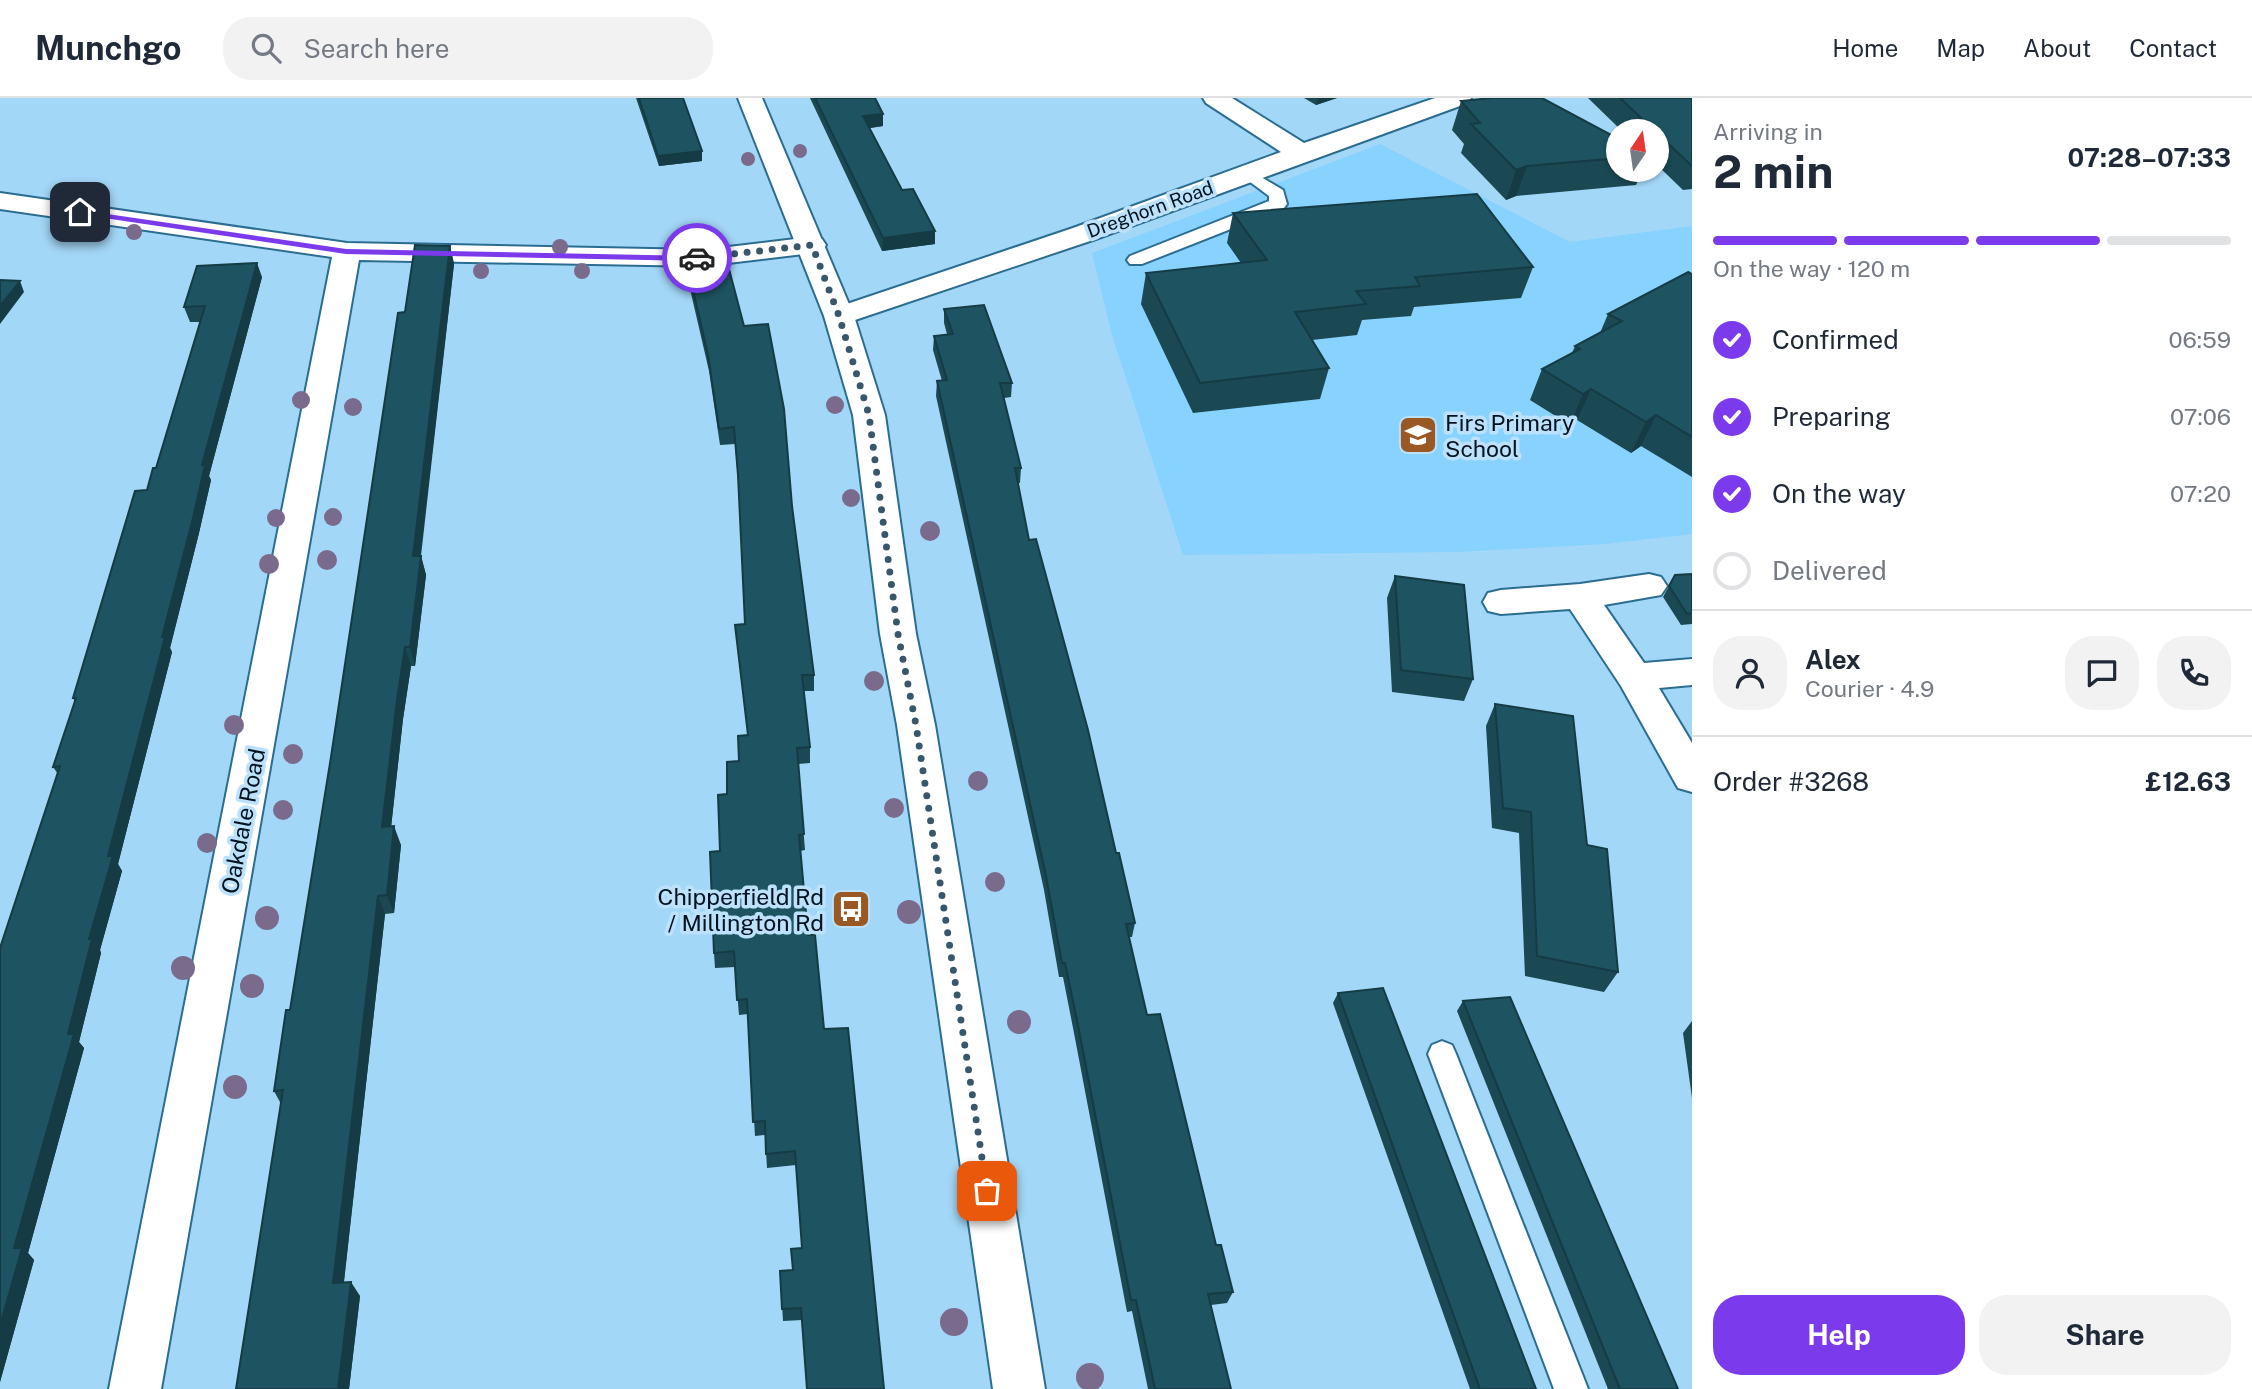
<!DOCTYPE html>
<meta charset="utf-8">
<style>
body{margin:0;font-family:"Public Sans",sans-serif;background:#f2f2f3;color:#1f2937;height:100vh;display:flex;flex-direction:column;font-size:26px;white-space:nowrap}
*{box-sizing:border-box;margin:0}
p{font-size:23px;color:#747a83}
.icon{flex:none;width:38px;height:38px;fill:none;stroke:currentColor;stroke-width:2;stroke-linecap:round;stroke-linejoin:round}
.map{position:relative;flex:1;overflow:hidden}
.side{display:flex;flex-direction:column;background:#fff;width:560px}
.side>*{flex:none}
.needle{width:46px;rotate:13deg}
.controls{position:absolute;left:1606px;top:21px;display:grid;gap:14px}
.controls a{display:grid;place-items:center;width:63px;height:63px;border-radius:50%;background:#fff;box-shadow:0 2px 5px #0004;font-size:35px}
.pin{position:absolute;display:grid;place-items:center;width:60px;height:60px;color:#fff;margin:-30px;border-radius:14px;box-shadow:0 4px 10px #0006}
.courier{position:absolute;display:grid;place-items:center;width:70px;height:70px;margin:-35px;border:5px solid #7c3aed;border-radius:50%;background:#fff;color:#222;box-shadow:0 2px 9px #0007}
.overview em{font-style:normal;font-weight:700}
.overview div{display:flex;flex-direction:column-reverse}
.overview{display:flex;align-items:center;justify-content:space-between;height:119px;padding:0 21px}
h1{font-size:46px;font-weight:700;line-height:52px}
.bar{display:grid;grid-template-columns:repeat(4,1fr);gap:10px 7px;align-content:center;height:84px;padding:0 21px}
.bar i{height:9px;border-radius:5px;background:#e0e1e3}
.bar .selected{background:#7c3aed}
.bar p{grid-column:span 4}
.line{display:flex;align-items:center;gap:18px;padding:0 21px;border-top:2px solid #e0e1e3}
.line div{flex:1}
.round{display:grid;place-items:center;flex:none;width:74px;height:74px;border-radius:28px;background:#f2f2f3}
ol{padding:0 21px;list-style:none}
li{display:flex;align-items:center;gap:21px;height:77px}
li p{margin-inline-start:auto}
li .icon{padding:7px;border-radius:50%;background:#7c3aed;color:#fff;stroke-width:4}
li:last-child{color:#747a83}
li i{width:38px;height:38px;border:4px solid #e0e1e3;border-radius:50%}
.cta{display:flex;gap:14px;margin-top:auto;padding:14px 21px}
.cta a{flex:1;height:80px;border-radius:28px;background:#7c3aed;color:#fff;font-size:28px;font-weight:700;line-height:80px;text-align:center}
.cta a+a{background:#f2f2f3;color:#1f2937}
header{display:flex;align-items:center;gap:42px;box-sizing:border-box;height:98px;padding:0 35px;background:#fff;border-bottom:2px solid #e0e1e3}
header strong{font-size:33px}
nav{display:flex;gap:38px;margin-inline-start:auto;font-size:24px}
.search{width:490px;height:63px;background:#f2f2f3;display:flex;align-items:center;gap:18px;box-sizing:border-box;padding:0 24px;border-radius:28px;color:#747a83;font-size:26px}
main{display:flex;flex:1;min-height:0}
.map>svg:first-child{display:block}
.built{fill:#87d2fe}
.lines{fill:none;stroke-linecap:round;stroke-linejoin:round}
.lane-casing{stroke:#2a6d91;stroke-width:4}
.street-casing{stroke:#2a6d91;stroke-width:4}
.secondary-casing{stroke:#2a6d91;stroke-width:4}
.lane{fill:#fff;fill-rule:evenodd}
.street{fill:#fff;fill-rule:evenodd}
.secondary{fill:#fff;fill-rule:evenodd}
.tree{fill:#7a6b8c}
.wall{fill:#1a4853}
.shaded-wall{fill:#153b44}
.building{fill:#1e5461;stroke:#153b44;stroke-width:2}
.route{fill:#7c3aed}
.done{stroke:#39576b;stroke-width:7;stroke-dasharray:0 12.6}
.labels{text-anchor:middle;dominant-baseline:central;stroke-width:7;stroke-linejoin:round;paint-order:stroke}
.far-street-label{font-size:19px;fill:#001220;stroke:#bce2fb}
.poi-label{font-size:23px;fill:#001220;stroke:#bce2fb;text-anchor:start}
.street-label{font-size:23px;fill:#001220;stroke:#bce2fb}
</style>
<header>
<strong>Munchgo</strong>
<div class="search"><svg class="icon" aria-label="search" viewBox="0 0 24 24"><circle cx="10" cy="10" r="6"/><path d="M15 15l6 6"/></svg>Search here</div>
<nav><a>Home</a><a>Map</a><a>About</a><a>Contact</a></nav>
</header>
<main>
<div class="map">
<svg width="1692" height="1291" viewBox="0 0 1692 1291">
<rect width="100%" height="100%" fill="#a3d7f7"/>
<path class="built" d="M1380,46L1570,144L1692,128V436L1605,446L1458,454L1183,457L1112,237L1092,155Z"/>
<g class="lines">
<g class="lane-casing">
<g id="lane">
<path d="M1246,70L1283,92L1287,106L1284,110L1142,166H1130L1127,162L1130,158L1269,103V98L1238,75Z"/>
<path d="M1442,943L1452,947L1456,956L1588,1291H1554L1428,956L1432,947Z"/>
</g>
</g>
<g class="street-casing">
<g id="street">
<path d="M1203,0H1232L1304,45L1435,0H1471L1468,5L1093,142L849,224L839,227L829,224L824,218L829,212L1073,130L1281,54L1206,5Z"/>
<path d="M0,95L347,145L703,152L812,139L822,141L826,147L822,153L812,155L703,168L359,162L161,1291H109L332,159L0,111Z"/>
<path d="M1649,476L1661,479L1667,488L1661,497L1604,507L1644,565L1692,561V587L1659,590L1692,645V694L1678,690L1621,588L1570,511L1501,516L1488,513L1483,504L1488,495L1501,492L1580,486Z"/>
</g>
</g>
<g class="secondary-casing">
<path id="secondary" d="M738,0H762L854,218L885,317L916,536L935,627L1045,1291H993L897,627L880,536L853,317L824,218Z"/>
</g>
<use href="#lane" class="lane"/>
<use href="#street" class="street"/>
<use href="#secondary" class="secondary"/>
</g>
<g class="tree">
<circle cx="800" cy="53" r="7"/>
<circle cx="748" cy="61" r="7"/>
<circle cx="75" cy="103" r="7"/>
<circle cx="134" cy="134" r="8"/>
<circle cx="560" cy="149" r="8"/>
<circle cx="481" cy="173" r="8"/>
<circle cx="582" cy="173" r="8"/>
<circle cx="301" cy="302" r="9"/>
<circle cx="835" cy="307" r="9"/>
<circle cx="353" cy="309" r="9"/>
<circle cx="851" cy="400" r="9"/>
<circle cx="333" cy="419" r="9"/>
<circle cx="276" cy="420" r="9"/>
<circle cx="930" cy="433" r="10"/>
<circle cx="327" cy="462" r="10"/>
<circle cx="269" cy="466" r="10"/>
<circle cx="874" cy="583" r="10"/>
<circle cx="234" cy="627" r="10"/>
<circle cx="293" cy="656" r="10"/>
<circle cx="978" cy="683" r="10"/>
<circle cx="894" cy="710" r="10"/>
<circle cx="283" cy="712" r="10"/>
<circle cx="207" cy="745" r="10"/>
<circle cx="995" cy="784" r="10"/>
<circle cx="909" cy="814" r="12"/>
<circle cx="267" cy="820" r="12"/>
<circle cx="183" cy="870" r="12"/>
<circle cx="252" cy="888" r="12"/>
<circle cx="1019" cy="924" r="12"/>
<circle cx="235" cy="989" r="12"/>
<circle cx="954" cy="1224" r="14"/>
<circle cx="1090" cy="1279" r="14"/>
</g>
<g class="wall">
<path d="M636,0H683L702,63L659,68Z"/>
<path d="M810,0H875L883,28L870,30L902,92L935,133V146L882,153Z"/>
<path d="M1304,0H1337L1316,7Z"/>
<path d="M1588,0H1692V91L1683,92L1657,67V33H1622Z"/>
<path d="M1461,3L1619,41V72H1643L1636,87L1516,98L1506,102L1461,55L1464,46L1452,32Z"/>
<path d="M1233,115L1533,169L1521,200L1414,209L1411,218L1362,222L1357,237L1312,242L1329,270L1320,301L1193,315L1141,206L1146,175L1241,165L1227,145Z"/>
<path d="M450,148L454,166L421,458L426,477L415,568H411L403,621L391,729L401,747L394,815L385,816L344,1184L360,1198L349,1291L281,1006L274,993L290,912L405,214Z"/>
<path d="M689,175L792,408L814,577V593H804L810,649V665L798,666L805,752L800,753L808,837L802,1222L783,1223L780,1173L793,1172L802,1150L796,1067L767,1070L765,1037L755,1038L748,916L739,917L735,869L715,870L714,855L720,753L727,696L748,638L735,527L745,526L738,383L735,346L720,347L709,273L690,191Z"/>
<path d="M1692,176V379L1641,348L1631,355L1577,322L1570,327L1530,302L1542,271L1572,255L1575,248L1600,235L1608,216Z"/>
<path d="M262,179L209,378L211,382L199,435L170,550L172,554L118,766L122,773L100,852L101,855L79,944L84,950L28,1155L34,1162L0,1284V850L58,676L53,669L75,604L73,600L147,392L156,370L201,224H190L184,209Z"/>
<path d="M944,211L1012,285L1011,299L1004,300L1021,370L1020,385H1018L1029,442L1135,825L1132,839H1129L1147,917L1216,1147L1233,1194L1227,1205L1211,1207L1231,1291H1148L1132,1213L1127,1214L1074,935L1063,879H1059L1044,792L936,298L937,283H942L933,252L934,238L947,236L944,225Z"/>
<path d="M1692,476V526L1681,527L1663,499L1675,477Z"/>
<path d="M1395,478L1473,581L1464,603L1392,594L1387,500Z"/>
<path d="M1495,606L1587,747L1618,874L1604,894L1525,878L1519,735L1492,730L1486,628Z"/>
<path d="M1338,895L1536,1291H1470L1333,905Z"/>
<path d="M1463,903L1678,1291H1608L1457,913Z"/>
<path d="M1692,923V1000L1683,935Z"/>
</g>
<g class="shaded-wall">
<path d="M1318,0H1337L1316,7Z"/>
<path d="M883,16V28L863,31V18Z"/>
<path d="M702,53V63L659,68L658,58Z"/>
<path d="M1527,68L1516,98L1506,102L1516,72Z"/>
<path d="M935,133V146L882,153L883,140Z"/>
<path d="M450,148L454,166L418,477L413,458Z"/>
<path d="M257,165L262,179L209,378L211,382L199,435L170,550L172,554L118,766L122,773L100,852L101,855L79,944L84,950L28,1155L34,1162L0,1284V1228L14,1150L68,936L108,758L162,539L202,367Z"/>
<path d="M20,183L24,194L0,226V208Z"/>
<path d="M1591,291L1577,322L1570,327L1583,296Z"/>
<path d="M1656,317L1641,348L1631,355L1646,324Z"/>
<path d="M421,458L426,477L415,568L410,549Z"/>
<path d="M405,549L411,568L403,621L389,748L382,729L397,602Z"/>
<path d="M394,728L401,747L394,815L387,797Z"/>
<path d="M378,798L385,816L342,1200L333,1185Z"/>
<path d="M351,1184L360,1198L349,1291H338Z"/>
</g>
<g class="building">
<path d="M639,0H683L702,53L658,58Z"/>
<path d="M815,0H875L883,16L863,18L902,92L913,91L935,133L883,140Z"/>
<path d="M1492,0H1542L1619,41V60L1527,68L1516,72L1471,26L1480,25L1461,3Z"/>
<path d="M1620,0H1692V68L1657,35V33H1655Z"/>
<path d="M1477,96L1533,169L1415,179L1420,188L1356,193L1366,206L1295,214L1329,270L1200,285L1146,175L1267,162L1233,115Z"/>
<path d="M415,147L450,148L413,458H421L410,549H405L397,602L382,729L394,728L387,797L378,798L333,1185L351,1184L338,1291H236L283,992L274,993L286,912H290L331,659L398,215L405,214Z"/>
<path d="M257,165L202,367H205L193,420L162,539H165L108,758H113L89,841H92L68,936H74L14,1150H22L0,1228V850L60,668L53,669L76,600H73L135,393L147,392L153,370H156L205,208L184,209L197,168Z"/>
<path d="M729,171L744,228L768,226L784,311L792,408L814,577H802L810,649L797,650L804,736L799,737L808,837H815L824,931L848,930L884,1291H807L801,1210L782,1211L780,1173L793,1172L791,1151L802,1150L795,1053L766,1056L765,1023L753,1024L747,901L737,902L734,853L714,855L710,754L720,753L718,697L727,696V664L739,663L738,638L748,637L735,527L745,526L738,377L734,329L719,331L708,257L689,175Z"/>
<path d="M1688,174L1692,176V339L1656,317L1646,324L1591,291L1583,296L1542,271L1580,251L1575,248L1622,223L1608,216Z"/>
<path d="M0,182L20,183L0,208Z"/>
<path d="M984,207L1012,285H1000L1021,370H1015L1029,442L1036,441L1088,632L1116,755H1119L1135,825L1126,826L1147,917L1160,916L1216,1147H1221L1233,1194L1208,1196L1231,1291H1155L1136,1202H1131L1077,922L1065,865H1062L1046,778L937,283L947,282L934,238L953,236L944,211Z"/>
<path d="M1692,476V515L1687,516L1669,488L1675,477Z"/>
<path d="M1395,478L1464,487L1473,581L1401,572Z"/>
<path d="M1495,606L1573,618L1587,747L1607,751L1618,874L1537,858L1531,714L1503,710Z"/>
<path d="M1383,890L1536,1291H1480L1338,895Z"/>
<path d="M1510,899L1678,1291H1620L1463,903Z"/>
</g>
<path class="route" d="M80,112L346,151L697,158L701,160L697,163L346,156L77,116Z"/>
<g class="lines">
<path class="done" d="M697,160L812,147L839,218L869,317L898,536L916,627L987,1093"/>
</g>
<defs>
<g id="school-square" transform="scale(2.0125)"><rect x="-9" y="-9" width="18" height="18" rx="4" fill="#995824" stroke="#bce2fb"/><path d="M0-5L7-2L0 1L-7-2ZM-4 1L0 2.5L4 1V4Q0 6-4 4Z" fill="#fff"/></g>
<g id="bus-square" transform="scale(2.0125)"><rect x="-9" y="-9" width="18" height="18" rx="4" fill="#995824" stroke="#bce2fb"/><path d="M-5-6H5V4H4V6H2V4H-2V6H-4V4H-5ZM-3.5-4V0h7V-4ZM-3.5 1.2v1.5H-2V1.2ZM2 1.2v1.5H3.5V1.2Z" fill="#fff"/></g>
</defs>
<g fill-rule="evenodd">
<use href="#school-square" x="1418" y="337"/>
<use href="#bus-square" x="851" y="811"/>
</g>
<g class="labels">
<g class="far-street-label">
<text transform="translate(1150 111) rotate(-20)">Dreghorn Road</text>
</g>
<g class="poi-label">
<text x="1445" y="324">Firs Primary<tspan x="1445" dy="26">School</tspan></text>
<text x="824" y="798" text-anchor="end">Chipperfield Rd<tspan x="824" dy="26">/ Millington Rd</tspan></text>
</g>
<g class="street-label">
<text transform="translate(243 723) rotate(-79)">Oakdale Road</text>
</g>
</g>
</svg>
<div class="controls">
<a><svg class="needle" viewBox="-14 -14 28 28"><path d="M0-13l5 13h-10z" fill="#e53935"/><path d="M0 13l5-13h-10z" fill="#747a83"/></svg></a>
</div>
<div class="pin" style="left:987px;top:1093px;background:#ea580c"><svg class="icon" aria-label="bag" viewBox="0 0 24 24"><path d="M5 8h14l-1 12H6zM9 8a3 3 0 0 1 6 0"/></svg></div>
<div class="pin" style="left:80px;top:114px;background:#1f2937"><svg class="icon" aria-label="home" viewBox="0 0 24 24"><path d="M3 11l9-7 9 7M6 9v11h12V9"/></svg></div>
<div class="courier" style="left:697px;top:160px"><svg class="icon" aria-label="car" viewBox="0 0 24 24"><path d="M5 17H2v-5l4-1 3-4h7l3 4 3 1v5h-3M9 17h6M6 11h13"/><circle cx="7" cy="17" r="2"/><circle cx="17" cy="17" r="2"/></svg></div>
</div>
<section class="side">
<div class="overview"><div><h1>2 min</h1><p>Arriving in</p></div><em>07:28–07:33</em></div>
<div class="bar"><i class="selected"></i><i class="selected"></i><i class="selected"></i><i></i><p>On the way · 120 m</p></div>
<ol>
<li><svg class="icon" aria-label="check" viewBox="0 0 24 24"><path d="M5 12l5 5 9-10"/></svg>Confirmed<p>06:59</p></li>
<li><svg class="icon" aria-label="check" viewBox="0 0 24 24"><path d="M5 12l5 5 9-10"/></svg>Preparing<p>07:06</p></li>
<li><svg class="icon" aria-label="check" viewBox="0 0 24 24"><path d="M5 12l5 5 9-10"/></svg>On the way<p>07:20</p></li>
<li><i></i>Delivered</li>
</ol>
<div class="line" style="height:126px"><a class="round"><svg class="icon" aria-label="person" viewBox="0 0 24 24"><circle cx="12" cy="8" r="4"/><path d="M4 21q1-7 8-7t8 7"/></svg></a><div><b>Alex</b><p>Courier · 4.9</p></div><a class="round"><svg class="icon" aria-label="chat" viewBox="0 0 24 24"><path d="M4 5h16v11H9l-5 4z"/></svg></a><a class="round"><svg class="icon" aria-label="phone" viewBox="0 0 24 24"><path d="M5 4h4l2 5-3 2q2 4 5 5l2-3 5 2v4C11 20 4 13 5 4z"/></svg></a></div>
<div class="line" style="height:91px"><div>Order #3268</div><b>£12.63</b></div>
<div class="cta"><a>Help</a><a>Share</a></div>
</section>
</main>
